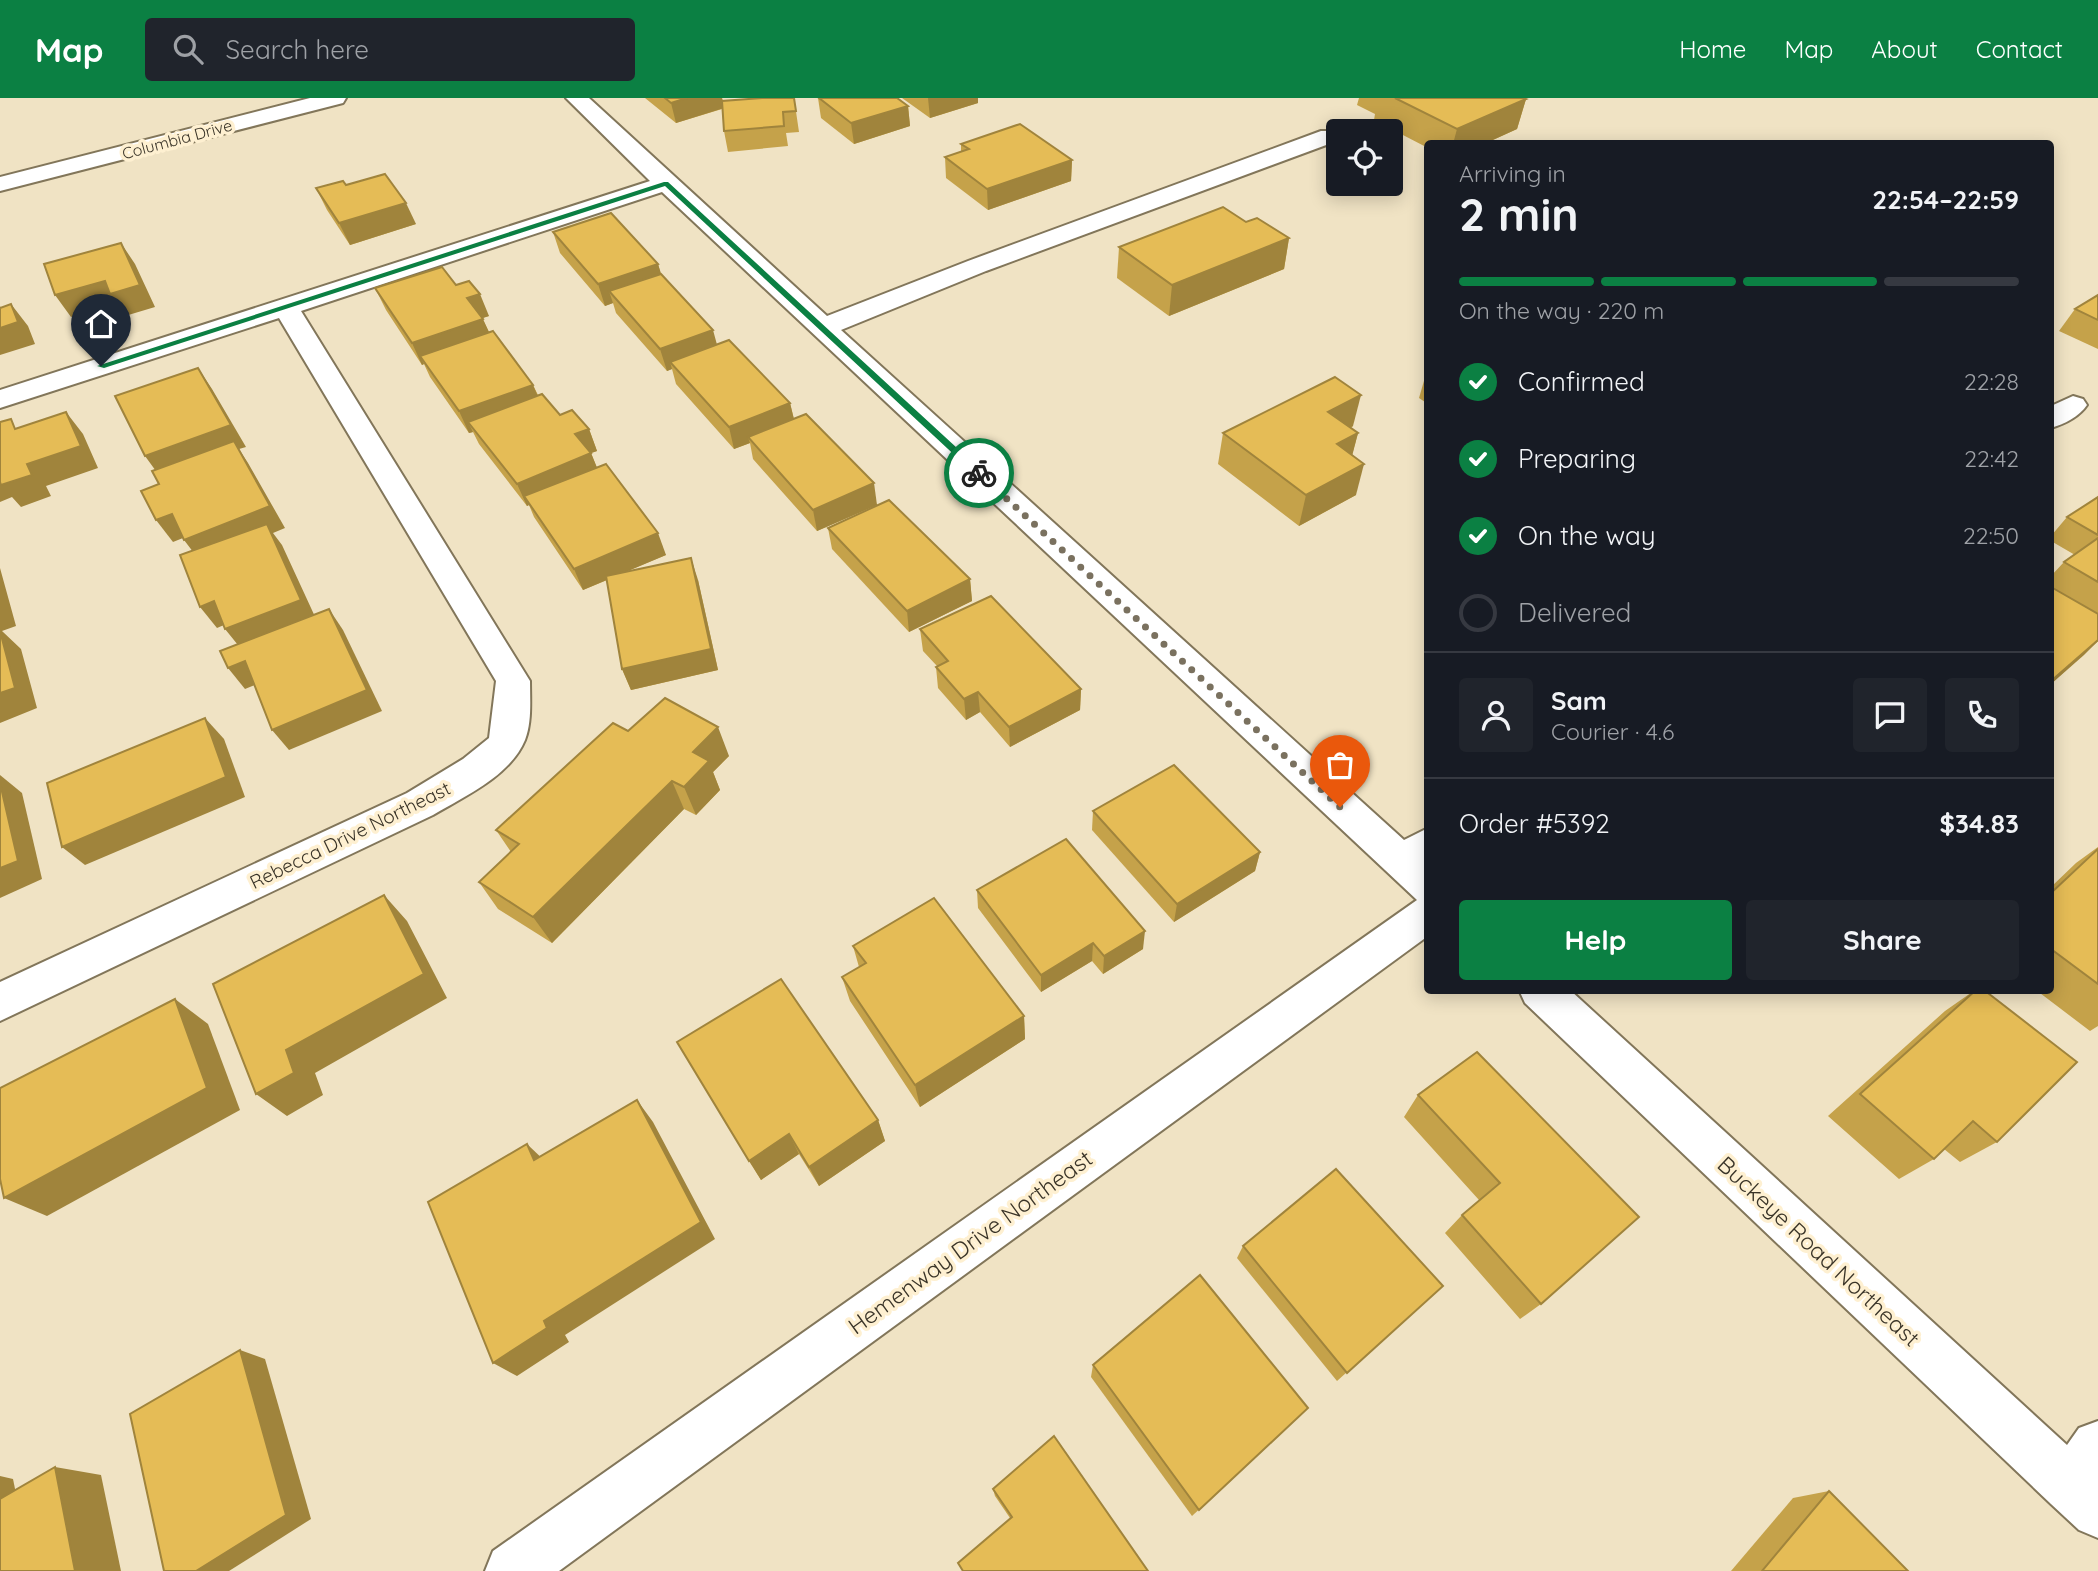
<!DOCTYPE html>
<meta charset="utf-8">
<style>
body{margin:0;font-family:Quicksand,sans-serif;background:#20242c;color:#f1f3f6;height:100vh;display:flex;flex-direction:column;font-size:26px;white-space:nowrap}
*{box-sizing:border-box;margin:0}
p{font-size:23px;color:#9ea1a6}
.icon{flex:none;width:38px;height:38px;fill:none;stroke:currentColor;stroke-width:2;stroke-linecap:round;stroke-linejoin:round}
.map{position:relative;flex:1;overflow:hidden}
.details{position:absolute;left:1424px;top:42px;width:630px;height:854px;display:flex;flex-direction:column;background:#171b24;border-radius:7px;box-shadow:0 4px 18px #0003}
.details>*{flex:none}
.controls{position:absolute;left:1326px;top:21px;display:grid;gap:14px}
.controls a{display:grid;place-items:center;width:77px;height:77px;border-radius:7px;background:#171b24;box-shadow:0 4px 18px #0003;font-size:35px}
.pin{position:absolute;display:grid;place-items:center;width:60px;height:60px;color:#fff;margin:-72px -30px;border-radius:50% 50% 50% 0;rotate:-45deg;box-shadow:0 0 7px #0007}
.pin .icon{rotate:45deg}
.courier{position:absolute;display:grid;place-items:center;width:70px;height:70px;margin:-35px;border:5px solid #0b8043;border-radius:50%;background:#fff;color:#222;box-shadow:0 2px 9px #0007}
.summary em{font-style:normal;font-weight:800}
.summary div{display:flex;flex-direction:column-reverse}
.summary{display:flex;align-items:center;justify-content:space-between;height:119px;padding:0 35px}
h1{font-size:46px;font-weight:800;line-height:52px}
.bar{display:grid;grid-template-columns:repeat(4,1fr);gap:10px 7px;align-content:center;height:84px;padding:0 35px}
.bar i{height:9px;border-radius:5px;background:#363941}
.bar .current{background:#0b8043}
.bar p{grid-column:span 4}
.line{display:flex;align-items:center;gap:18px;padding:0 35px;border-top:2px solid #363941}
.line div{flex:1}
.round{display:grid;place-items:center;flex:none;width:74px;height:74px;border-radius:7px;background:#20242c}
ol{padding:0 35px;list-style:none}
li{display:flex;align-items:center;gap:21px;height:77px}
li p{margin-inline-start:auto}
li .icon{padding:7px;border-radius:50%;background:#0b8043;color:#fff;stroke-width:4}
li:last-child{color:#9ea1a6}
li i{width:38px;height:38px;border:4px solid #363941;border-radius:50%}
.primary-button{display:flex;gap:14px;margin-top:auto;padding:14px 35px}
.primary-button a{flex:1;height:80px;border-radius:7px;background:#0b8043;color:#fff;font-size:28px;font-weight:800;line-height:80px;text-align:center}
.primary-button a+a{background:#20242c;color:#f1f3f6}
header{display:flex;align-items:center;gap:42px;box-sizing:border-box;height:98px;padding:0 35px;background:#0b8043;color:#fff}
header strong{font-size:33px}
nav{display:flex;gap:38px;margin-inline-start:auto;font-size:24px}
.search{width:490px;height:63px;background:#20242c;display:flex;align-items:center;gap:18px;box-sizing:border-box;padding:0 24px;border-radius:7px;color:#9ea1a6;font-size:26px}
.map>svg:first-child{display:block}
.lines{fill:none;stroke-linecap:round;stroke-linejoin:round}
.minor-casing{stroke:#82765a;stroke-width:4}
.minor{fill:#fff;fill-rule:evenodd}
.wall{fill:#c5a24a}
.shaded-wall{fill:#a0843c}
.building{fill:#e5bc56;stroke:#a0843c;stroke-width:2}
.route{fill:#0b8043}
.done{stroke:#7a715f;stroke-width:7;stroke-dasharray:0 12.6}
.labels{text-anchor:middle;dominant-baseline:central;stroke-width:7;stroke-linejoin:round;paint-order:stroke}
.far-street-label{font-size:16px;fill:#3a3428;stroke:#fef0d1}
.street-label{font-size:19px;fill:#3a3428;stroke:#fef0d1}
.near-street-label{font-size:23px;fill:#3a3428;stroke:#fef0d1}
</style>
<header>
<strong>Map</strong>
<div class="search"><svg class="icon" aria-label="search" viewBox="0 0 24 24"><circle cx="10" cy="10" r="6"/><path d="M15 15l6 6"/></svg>Search here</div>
<nav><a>Home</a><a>Map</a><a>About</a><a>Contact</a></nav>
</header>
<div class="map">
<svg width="2098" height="1473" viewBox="0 0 2098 1473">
<rect width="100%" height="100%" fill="#f0e3c4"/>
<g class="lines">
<g class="minor-casing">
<g id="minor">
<path d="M310,0H346L343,5L0,93V79Z"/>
<path d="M566,0H589L827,218L968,163L1321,33H1337V43L986,173L841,232L1404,742L1428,730V838L559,1473H485L493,1453L1417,802L662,94L301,213L530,583C530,602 532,624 525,642C510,678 465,698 433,717L0,923V884L407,695L463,661L489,640L496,583L279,220L0,310V292L650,83Z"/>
<path d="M2073,298L2083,301L2087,307C2079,319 2064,326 2051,330V308Z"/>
<path d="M1519,892H1570L2067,1347L2079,1330L2098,1323V1440L2079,1432L2051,1406L1525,905Z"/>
</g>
</g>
<use href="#minor" class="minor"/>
</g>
<g class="wall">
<path d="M645,0H722L723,3L794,0L799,34L786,35L788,48L728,54L724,33L722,11L676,25Z"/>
<path d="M818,0L908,8L910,28L854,46L821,20Z"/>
<path d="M902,0H978V5L930,20Z"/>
<path d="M1359,0H1523L1526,1L1517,31L1484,46H1428V50L1374,22L1375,16L1357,7Z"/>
<path d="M961,46L1072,62L1071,83L988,112L946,80L945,59L961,54Z"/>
<path d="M346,87L416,126L350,147L327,112L316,90Z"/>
<path d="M1246,124L1289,140L1284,171L1169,218L1117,180L1119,149Z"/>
<path d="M553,134L658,166L661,177L717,247L790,305L794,321L877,407L817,433L753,361L750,345L734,351L676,286L672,271L667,273L616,215L613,205L605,208L560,155Z"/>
<path d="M456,187L489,218L482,220L489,234L533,287L538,297L560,317L589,331L597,353L591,355L597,370L666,457L625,474L698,482L718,572L631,592L622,571L607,482L583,492L534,419L529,407L527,408L479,346L473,334L469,335L430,279L424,266L422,267L386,212L375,190Z"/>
<path d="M2098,197V251L2059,233L2075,211Z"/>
<path d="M1428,269V306L1419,300Z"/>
<path d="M1353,328L1351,330L1358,335L1352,357L1356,397L1299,428L1218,366L1223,335Z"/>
<path d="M2098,399V543L2051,586V478L2064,464L2075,457L2051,443V438L2067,419Z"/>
<path d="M828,430L970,481L972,503L909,534L832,451Z"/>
<path d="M920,531L1081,591L1080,612L1010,649L980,614L966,622L938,590L936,569L937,568L923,553Z"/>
<path d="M628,633L729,658L713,674L720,692L696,717L684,711L552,845L498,811L479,784L511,754L496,732Z"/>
<path d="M1093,713L1260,754L1255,773L1174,824L1092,732Z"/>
<path d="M2098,749V928L2090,933L2036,892H2051V789L2076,765Z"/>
<path d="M977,792L1143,851L1103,876L1092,863L1041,894L978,810Z"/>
<path d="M853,848L1024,918L1025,941L920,1009L850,903L842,879L859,869Z"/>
<path d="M1975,892H1984L1997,1044L1960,1064L1944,1051L1934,1061L1899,1081L1828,1018L1945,913Z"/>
<path d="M677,944L878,1022L885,1043L819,1088L799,1056L761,1082Z"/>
<path d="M1477,954L1541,1206L1520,1221L1445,1135L1462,1117L1479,1102L1404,1019L1418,997Z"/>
<path d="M1243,1148L1443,1188L1337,1283L1237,1160Z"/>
<path d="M1093,1267L1308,1310L1192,1418L1091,1279Z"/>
<path d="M993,1391L1148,1473L1010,1420L995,1398Z"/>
<path d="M1829,1393L1908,1473H1731L1793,1400Z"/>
</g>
<g class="shaded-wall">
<path d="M687,0H722L724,10L676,25L671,5Z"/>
<path d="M928,0H978V5L930,20Z"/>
<path d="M1526,1L1517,31L1484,46H1453L1457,31Z"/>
<path d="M908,8L910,28L854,46L851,25Z"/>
<path d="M1072,62L1071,83L988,112L987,91Z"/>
<path d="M406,105L416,126L350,147L339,125Z"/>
<path d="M1289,140L1284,171L1169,218L1172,187Z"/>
<path d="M121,145L135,166L155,209L125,218L117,206L71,219L55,197Z"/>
<path d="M658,166L665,188L609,193L613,205L605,208L598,186Z"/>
<path d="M480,196L489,218L477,222L467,200Z"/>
<path d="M11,206L28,228L35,246L0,257V208L1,210Z"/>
<path d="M483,221L493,243L420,258L424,266L422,267L412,245Z"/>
<path d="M713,232L719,254L670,264L672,271L667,273L660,251Z"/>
<path d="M198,270L212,291L246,349L239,351L248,365L285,430L273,435L282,447L317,523L242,552L225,531L200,463L184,442L161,380L145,358Z"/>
<path d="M533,287L542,308L468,324L473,334L469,335L459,313Z"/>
<path d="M1361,297L1353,328L1321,345L1328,314Z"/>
<path d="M790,305L795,326L748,339L750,345L734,351L729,329Z"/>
<path d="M66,314L83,336L98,370L46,388L51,398L21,409L12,399L0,404V380L27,366Z"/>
<path d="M589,331L597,353L583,358L575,336Z"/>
<path d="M1358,335L1350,366L1337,346Z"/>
<path d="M591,355L600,377L524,398L529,407L527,408L517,386Z"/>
<path d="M1364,366L1356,397L1299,428L1306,397Z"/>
<path d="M874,385L877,407L817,433L813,412Z"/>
<path d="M172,416L188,438L173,444L156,422Z"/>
<path d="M658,435L666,457L583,492L574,471Z"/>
<path d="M691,460L698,482L718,572L631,592L622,571Z"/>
<path d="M0,470L16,528L2,533L21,551L37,610L0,625Z"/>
<path d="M970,481L972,503L909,534L907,513Z"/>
<path d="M214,503L231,524L217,530L200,509Z"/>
<path d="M329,511L343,532L382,613L289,652L272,632Z"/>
<path d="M2098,542V543L2084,557L2051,586V583Z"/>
<path d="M245,563L262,584L245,591L228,570Z"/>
<path d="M1081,591L1080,612L1010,649L1009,629Z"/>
<path d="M978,594L980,614L966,622L964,601Z"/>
<path d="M205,620L224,641L245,699L85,767L62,749Z"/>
<path d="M718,629L729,658L713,674L720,692L696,717L684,689L693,654Z"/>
<path d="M0,677L22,695L42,781L0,800Z"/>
<path d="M672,683L684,711L552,845L533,819Z"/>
<path d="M1260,754L1255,773L1174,824L1177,806Z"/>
<path d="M384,797L407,823L447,900L315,975L323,997L287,1018L256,996L286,952Z"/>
<path d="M1145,833L1143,851L1103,876L1104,858Z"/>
<path d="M1093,845L1092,863L1041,894V877Z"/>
<path d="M175,901L208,926L240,1012L47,1118L4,1100Z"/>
<path d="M1024,918L1025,941L920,1009L915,987Z"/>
<path d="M637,1002L653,1024L715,1141L565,1237L569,1244L517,1278L493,1265L544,1223Z"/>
<path d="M878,1022L885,1043L819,1088L809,1069Z"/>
<path d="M789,1036L799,1056L761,1082L749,1063Z"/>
<path d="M527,1046L548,1066L534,1062Z"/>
<path d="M240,1252L265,1261L311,1421L229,1473H196Z"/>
<path d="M55,1369L101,1377L121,1473H75Z"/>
<path d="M0,1378L13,1381L22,1425L0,1422Z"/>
</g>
<g class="building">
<path d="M665,0H687L671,5Z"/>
<path d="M762,0H794L796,13L783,14L784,28L724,33L722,3Z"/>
<path d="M819,0H897L908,8L851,25Z"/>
<path d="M1395,0H1523L1526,1L1457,31Z"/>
<path d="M1020,26L1072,62L987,91L945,59L969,51L961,46Z"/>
<path d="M385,76L406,105L339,125L316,90L343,83L346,87Z"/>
<path d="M1223,109L1246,124L1257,120L1289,140L1172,187L1119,149Z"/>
<path d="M611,115L658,166L598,186L553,134Z"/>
<path d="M121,145L140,187L110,196L105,183L55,197L44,166Z"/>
<path d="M442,169L456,187L469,183L480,196L467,200L483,221L412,245L375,190Z"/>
<path d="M661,176L713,232L660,251L609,193Z"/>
<path d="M2098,197V222L2075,211Z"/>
<path d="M11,206L18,224L0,230V210Z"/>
<path d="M493,233L533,287L459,313L420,258Z"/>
<path d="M729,242L790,305L729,329L670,264Z"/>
<path d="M198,270L231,327L145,358L115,298Z"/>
<path d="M1335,279L1361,297L1328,314L1358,335L1337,346L1364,366L1306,397L1223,335Z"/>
<path d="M542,296L560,317L572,312L589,331L575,336L591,355L517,386L468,324Z"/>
<path d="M66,314L81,348L27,366L32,377L1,387L0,384V324L11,321L15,331Z"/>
<path d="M806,316L874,385L813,412L748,339Z"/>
<path d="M234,343L270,408L184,442L172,416L156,422L141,393L159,386L152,373Z"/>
<path d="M606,366L658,435L574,471L524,398Z"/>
<path d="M2098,399V437L2067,419Z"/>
<path d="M889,402L970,481L907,513L828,430Z"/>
<path d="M267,426L301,502L225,531L214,503L200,509L180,457Z"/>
<path d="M2098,440V484L2064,464Z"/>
<path d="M691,460L711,551L622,571L606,478Z"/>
<path d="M2051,489L2098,516V542L2051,583Z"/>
<path d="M991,498L1081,591L1009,629L978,594L964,601L936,569L948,563L920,531Z"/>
<path d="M329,511L367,592L272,632L245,563L228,570L220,553Z"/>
<path d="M0,533L15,590L0,595Z"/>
<path d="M665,600L718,629L693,654L709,663L684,689L672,683L533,819L479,784L519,746L496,732L613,625L628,633Z"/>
<path d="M205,620L226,679L62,749L47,685Z"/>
<path d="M1174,667L1260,754L1177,806L1093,713Z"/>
<path d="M0,685L18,763L0,770Z"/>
<path d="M1066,741L1145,833L1104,858L1093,845L1041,877L977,792Z"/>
<path d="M2098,751V886L2051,851V795Z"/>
<path d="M384,797L424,876L286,952L294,975L256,996L213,886Z"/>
<path d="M934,800L1024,918L915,987L842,879L866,865L853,848Z"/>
<path d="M781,881L878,1022L809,1069L789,1036L749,1063L677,944Z"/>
<path d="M1976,892H1984L2077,964L1997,1044L1973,1023L1934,1061L1860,996Z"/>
<path d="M175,901L207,990L4,1100L0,1081V990Z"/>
<path d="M1477,954L1639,1119L1541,1206L1462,1117L1500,1085L1418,997Z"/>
<path d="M637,1002L701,1124L544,1223L547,1230L493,1265L428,1104L527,1046L534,1062Z"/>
<path d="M1336,1071L1443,1188L1347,1275L1243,1148Z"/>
<path d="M1200,1177L1308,1310L1199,1412L1093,1267Z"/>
<path d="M240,1252L286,1417L196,1473H164L130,1316Z"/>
<path d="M1054,1338L1148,1473H963L958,1465L1012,1419L993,1391Z"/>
<path d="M55,1369L75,1473H0V1401Z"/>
<path d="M1829,1393L1908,1473H1762Z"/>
</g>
<path class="route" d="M664,84H668L982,373V377H976L665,88L104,270L97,268Z"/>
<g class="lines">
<path class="done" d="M979,375L1340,709"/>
</g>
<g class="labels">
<g class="far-street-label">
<text transform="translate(177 41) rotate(-15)">Columbia Drive</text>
</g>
<g class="street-label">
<text transform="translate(350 737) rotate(-26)">Rebecca Drive Northeast</text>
</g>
<g class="near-street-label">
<text transform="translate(970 1144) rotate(-36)">Hemenway Drive Northeast</text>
<text transform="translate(1819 1153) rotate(43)">Buckeye Road Northeast</text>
</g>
</g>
</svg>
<div class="controls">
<a><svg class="icon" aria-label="locate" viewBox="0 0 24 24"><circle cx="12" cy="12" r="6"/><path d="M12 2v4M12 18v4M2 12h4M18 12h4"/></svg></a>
</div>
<div class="pin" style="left:1340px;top:709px;background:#ea580c"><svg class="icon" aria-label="bag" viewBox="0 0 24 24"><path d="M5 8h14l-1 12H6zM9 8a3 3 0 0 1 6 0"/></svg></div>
<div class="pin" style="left:101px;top:268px;background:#1f2937"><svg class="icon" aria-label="home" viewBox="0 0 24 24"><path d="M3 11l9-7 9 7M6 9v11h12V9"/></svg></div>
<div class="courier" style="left:979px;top:375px"><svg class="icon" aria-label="bike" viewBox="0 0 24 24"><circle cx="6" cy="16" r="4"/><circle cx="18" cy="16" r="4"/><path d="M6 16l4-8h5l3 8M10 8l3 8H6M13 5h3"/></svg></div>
<section class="details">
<div class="summary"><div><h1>2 min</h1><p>Arriving in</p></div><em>22:54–22:59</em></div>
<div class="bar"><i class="current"></i><i class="current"></i><i class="current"></i><i></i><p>On the way · 220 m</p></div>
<ol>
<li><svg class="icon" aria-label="check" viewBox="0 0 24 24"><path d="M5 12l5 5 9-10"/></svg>Confirmed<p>22:28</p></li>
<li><svg class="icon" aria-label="check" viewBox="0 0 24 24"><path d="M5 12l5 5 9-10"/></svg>Preparing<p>22:42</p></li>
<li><svg class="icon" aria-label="check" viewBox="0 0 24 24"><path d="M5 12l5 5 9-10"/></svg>On the way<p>22:50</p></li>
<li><i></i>Delivered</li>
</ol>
<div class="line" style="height:126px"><a class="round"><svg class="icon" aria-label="person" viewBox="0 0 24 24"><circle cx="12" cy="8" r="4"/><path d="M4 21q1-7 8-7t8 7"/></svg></a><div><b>Sam</b><p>Courier · 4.6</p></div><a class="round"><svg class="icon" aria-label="chat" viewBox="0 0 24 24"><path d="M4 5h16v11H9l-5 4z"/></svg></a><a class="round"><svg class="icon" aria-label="phone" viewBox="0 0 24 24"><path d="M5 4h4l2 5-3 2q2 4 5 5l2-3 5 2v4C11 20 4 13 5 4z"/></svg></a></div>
<div class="line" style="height:91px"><div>Order #5392</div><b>$34.83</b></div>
<div class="primary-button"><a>Help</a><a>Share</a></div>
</section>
</div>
